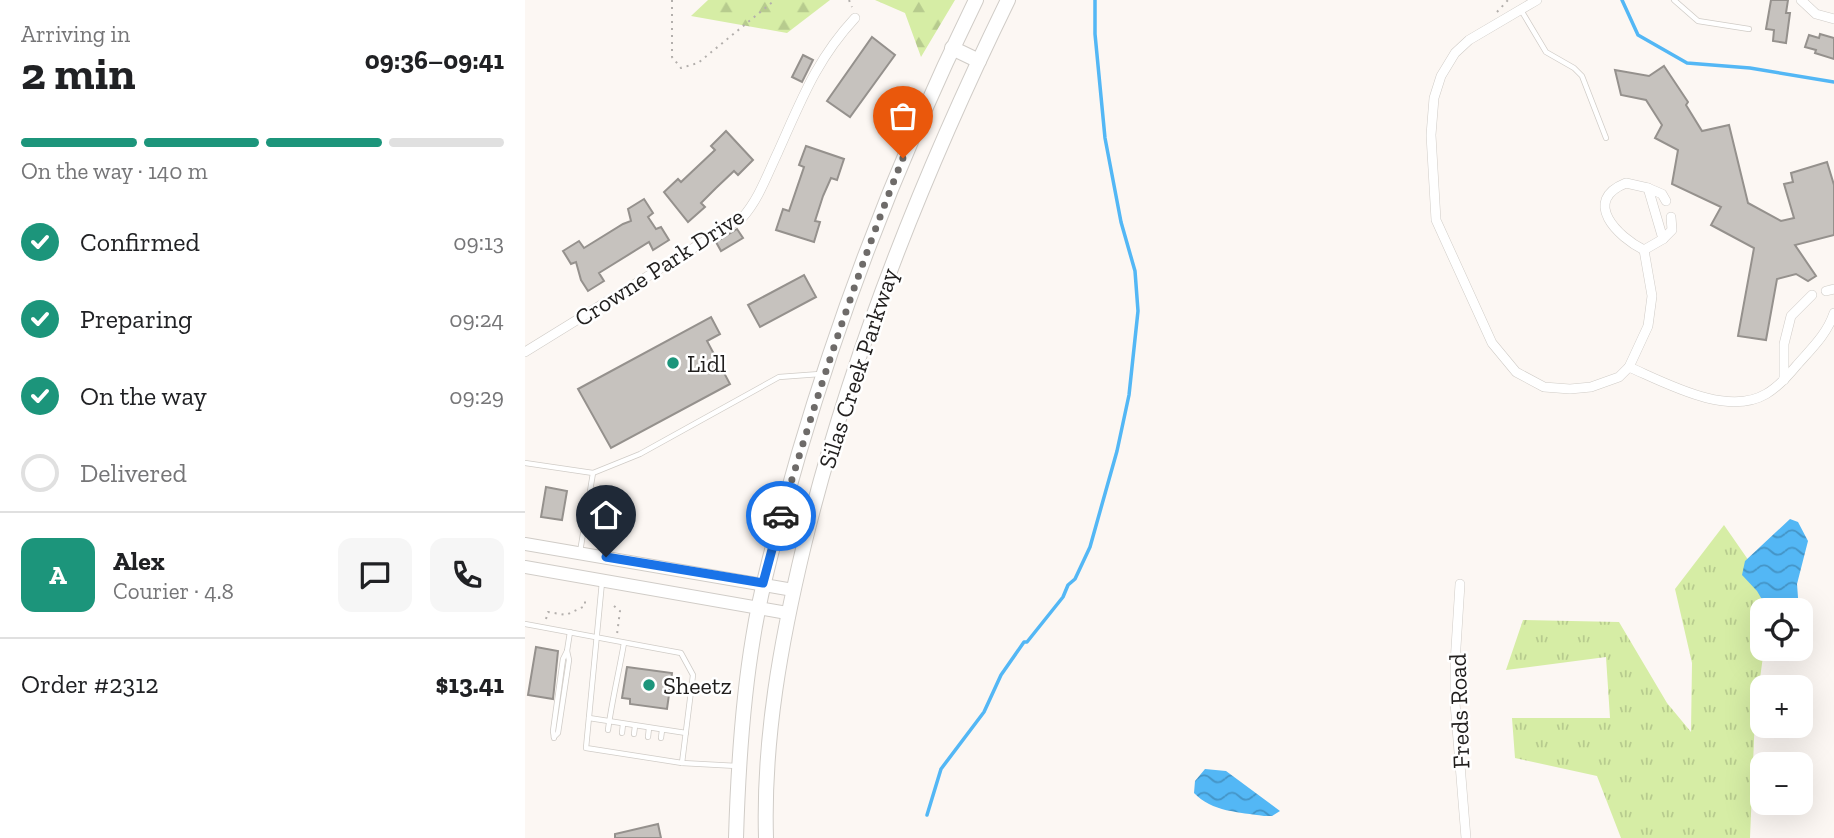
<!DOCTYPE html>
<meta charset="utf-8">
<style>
body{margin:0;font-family:"Zilla Slab",serif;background:#f6f6f6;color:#202124;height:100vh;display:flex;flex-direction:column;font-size:26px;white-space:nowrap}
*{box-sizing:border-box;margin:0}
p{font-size:23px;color:#757577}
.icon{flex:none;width:38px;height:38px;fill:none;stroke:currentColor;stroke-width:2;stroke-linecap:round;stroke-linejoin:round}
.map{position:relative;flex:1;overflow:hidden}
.side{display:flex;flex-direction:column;background:#fff;width:525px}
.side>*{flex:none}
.tools{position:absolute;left:1225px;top:598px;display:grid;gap:14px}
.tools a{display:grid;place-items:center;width:63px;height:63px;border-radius:14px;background:#fff;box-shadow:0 7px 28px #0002;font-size:35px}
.pin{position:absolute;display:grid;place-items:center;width:60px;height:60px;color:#fff;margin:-72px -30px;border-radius:50% 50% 50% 0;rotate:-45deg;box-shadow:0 0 7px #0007}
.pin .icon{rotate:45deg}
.courier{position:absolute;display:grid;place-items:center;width:70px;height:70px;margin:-35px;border:5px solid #1a73e8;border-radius:50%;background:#fff;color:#222;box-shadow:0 2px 9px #0007}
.overview em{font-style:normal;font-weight:700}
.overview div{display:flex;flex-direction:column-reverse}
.overview{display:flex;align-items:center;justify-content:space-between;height:119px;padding:0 21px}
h1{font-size:46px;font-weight:700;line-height:52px}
.bar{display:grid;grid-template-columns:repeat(4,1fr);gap:10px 7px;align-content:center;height:84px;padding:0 21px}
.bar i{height:9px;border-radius:5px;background:#e0e0e0}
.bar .current{background:#1c957b}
.bar p{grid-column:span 4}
.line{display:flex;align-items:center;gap:18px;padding:0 21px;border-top:2px solid #e0e0e0}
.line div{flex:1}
.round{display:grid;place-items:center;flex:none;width:74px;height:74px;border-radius:14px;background:#f6f6f6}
ol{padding:0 21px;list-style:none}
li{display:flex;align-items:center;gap:21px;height:77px}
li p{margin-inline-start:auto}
li .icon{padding:7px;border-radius:50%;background:#1c957b;color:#fff;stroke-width:4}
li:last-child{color:#757577}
li i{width:38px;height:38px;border:4px solid #e0e0e0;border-radius:50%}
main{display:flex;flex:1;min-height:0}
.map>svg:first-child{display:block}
.grass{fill:url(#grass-tufts)}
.forest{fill:url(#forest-firs)}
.water{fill:url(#water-waves)}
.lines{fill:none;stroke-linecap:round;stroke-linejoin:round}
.stream{stroke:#53b7f5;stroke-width:3.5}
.building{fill:#c6c2be;stroke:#95918d;stroke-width:2}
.lane-casing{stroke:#d0ccc7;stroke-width:6}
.street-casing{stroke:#d0ccc7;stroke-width:10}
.secondary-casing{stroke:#d0ccc7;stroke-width:14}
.primary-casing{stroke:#d0ccc7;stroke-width:16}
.path{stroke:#b3afac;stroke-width:2;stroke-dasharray:2 5;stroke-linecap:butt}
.lane{stroke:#fff;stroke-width:4.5}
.street{stroke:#fff;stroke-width:9}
.secondary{stroke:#fff;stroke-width:12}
.primary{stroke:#fff;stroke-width:14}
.done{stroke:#6e6b69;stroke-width:7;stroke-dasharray:0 12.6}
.route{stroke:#1a73e8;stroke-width:9}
.poi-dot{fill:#1c957b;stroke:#fff;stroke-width:2.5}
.labels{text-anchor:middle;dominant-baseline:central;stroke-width:5;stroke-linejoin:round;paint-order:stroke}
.street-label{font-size:24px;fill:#211f1e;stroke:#fff}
.poi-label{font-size:24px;fill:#211f1e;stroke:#fff;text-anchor:start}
</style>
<main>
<section class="side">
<div class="overview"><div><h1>2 min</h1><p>Arriving in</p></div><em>09:36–09:41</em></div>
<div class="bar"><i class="current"></i><i class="current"></i><i class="current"></i><i></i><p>On the way · 140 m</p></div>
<ol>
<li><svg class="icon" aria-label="check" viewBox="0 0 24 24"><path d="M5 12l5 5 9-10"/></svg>Confirmed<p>09:13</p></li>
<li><svg class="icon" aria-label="check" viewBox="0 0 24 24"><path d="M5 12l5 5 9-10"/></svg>Preparing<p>09:24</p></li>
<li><svg class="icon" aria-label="check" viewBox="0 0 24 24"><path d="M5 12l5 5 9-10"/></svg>On the way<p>09:29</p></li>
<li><i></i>Delivered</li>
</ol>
<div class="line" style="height:126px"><b class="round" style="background:#1c957b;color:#fff">A</b><div><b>Alex</b><p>Courier · 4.8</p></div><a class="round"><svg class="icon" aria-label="chat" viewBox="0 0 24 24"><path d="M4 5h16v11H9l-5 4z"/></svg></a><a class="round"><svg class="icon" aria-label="phone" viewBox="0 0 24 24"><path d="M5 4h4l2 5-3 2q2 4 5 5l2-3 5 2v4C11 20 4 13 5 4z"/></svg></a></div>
<div class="line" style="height:91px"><div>Order #2312</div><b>$13.41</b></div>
</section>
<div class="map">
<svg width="1309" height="838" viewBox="0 0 1309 838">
<defs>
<pattern id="grass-tufts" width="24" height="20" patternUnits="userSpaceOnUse" patternTransform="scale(1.75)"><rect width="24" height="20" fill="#d6eda5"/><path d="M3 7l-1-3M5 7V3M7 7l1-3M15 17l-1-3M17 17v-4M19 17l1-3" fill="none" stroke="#b7cb8e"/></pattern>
<pattern id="forest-firs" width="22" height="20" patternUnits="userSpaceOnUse" patternTransform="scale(1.75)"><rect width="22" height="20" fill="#d6eda5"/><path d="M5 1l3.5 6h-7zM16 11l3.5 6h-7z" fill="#b7cb8e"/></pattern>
<pattern id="water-waves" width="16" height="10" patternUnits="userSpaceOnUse" patternTransform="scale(1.75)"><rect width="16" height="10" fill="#53b7f5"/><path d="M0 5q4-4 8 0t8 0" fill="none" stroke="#4494c6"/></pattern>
</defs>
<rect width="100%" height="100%" fill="#fcf7f3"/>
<path class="grass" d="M1199,525L1251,600L1248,611H1237L1239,649L1230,715L1225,838H1096L1072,776L990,758L987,718H1085L1081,657L981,670L998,620L1094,622L1142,703L1166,732L1167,663L1150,589Z"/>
<g class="forest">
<path d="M183,0H305L262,33L166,16Z"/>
<path d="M350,0H430L396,57L380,13Z"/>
</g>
<g class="water">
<path d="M1265,519L1273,522L1283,541L1272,584L1274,611H1248L1242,608L1232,591L1217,575L1220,561Z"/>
<path d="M680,769L701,771L755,811L747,816H739C714,812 687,812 669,793L670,781Z"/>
</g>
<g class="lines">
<g class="stream">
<path d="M1097,0L1113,35L1162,63L1225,68L1309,82"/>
<path d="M402,815L416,769L459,712L476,675L499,642H502L538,597L543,585L550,579L565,547L592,451L604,395L613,311L610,271L596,222L580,138L570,34V0"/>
</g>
</g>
<g class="building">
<path d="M1246,0H1263L1261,13H1265L1261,43L1248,41L1249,30L1241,29Z"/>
<path d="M1295,34L1309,38V59L1290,53L1291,50L1280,47L1284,35L1294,38Z"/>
<path d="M347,37L370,55L325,117L302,101Z"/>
<path d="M278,55L288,60L277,82L267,77Z"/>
<path d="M1139,66L1163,102L1161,105L1177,131L1204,125L1223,203L1256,221L1269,218L1259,184L1268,182L1266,173L1302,162L1309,185V235L1270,245L1291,276L1283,281L1271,274L1252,279L1241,340L1213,336L1229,248L1186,225L1196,207L1147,184L1153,150L1130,138L1137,125L1121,100L1096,95L1090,70L1124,76Z"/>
<path d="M201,131L228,160L213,175L209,171L191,188L176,203L180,207L163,222L139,192L153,179L156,182L190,150L186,146Z"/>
<path d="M281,146L319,159L312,180L306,178L298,196L290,221L295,222L289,242L251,230L258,209L264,211L279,167L274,165Z"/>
<path d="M119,199L128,213L123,217L131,229L136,227L144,240L128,250L124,242L74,273L79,281L63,291L56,280L51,262L46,264L38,251L54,241L59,248L98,224L106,221L103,209Z"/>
<path d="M212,229L218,238L196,251L191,242Z"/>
<path d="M279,275L291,297L235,327L223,305Z"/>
<path d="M186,317L195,334L182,341L205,384L86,448L53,389Z"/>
<path d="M21,487L42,491L37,520L16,517Z"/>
<path d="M11,647L33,651L28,699L3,695Z"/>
<path d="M102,667L147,673L142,709L105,704V699L97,698Z"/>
<path d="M133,824L136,838H90V834Z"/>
</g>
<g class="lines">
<g class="lane-casing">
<g id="lane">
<path d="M1149,0L1173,21L1224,29"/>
<path d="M996,10L1021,52L1049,68L1057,76L1081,138"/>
<path d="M0,463L68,473L55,552"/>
<path d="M68,473L115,454L254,377L295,374"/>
<path d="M77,582L61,748L157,763L212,766"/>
<path d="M0,624L156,653L168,675L157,763"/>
<path d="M64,718L161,733"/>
<path d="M83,730C87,700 94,672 99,643"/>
<path d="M97,733L98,724"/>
<path d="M109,734L110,726"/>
<path d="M29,737L33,733L44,660L42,651"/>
<path d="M123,737L124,728"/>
<path d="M29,738L28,731L38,659L42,651L45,632"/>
<path d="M136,738L137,730"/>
</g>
</g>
<g class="street-casing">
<g id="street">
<path d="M1012,0L944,40L930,53L916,76L909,98L906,135L911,220L967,343L991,372L1019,387L1045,389L1066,387L1094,377L1104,367L1123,326L1127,296L1119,250"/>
<path d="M1276,0L1291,14L1309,19"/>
<path d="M1101,183L1123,188L1138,239L1119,250C1093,237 1056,201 1101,183Z"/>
<path d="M1123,188L1137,194L1141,201"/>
<path d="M1138,239L1147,230L1146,217"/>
<path d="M1301,291L1309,289"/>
<path d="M0,352L217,218C234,199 242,175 253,152C276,101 291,60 330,18"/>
<path d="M1104,367C1141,383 1202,417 1241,394C1253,387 1263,376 1272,365C1287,348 1302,334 1309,313"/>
<path d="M1259,380V344L1266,316L1287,295"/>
<path d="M935,584L930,663V703L941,838"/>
</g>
</g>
<g class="secondary-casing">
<g id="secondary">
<path d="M0,544L268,590"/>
<path d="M0,567L262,613"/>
</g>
</g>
<g class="primary-casing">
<g id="primary">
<path d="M427,48L454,61"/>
<path d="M211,838C213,771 217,704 228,638C238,575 257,514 274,453C320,297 379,146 451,0"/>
<path d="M241,838C238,739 256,641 279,545C325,356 398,174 483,0"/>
</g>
</g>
<g class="path">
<path d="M147,0V57L156,68L173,63L250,0"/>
<path d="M324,0L327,7"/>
<path d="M972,12L983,0"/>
<path d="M89,606L95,611L92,634"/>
<path d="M21,619L23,612L41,615L60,606V601"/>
</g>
<use href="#lane" class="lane"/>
<use href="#street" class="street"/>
<use href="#secondary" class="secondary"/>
<use href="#primary" class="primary"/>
</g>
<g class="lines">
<path class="done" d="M256,516C292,395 331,275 378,158"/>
<path class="route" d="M81,557L238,583L256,516"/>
</g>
<g class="poi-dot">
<circle cx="148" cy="363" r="7"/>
<circle cx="124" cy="685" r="7"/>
</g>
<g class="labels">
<g class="street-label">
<text transform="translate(134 267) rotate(-33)">Crowne Park Drive</text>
<text transform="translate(333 368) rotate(-72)">Silas Creek Parkway</text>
<text transform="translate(934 711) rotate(-92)">Freds Road</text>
</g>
<g class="poi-label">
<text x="162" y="363">Lidl</text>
<text x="138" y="685">Sheetz</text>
</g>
</g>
</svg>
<div class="tools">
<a><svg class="icon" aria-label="locate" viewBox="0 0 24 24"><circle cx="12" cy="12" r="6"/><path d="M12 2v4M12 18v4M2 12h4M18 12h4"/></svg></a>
<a>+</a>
<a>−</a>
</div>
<div class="pin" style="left:378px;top:158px;background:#ea580c"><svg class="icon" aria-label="bag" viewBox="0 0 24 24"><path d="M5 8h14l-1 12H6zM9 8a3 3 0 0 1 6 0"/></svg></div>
<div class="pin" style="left:81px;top:557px;background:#1f2937"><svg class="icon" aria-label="home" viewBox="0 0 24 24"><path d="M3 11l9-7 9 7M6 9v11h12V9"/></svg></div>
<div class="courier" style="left:256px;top:516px"><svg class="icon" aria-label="car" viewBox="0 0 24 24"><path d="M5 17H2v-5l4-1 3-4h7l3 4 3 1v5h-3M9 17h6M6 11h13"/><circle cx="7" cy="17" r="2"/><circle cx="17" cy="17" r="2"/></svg></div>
</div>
</main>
